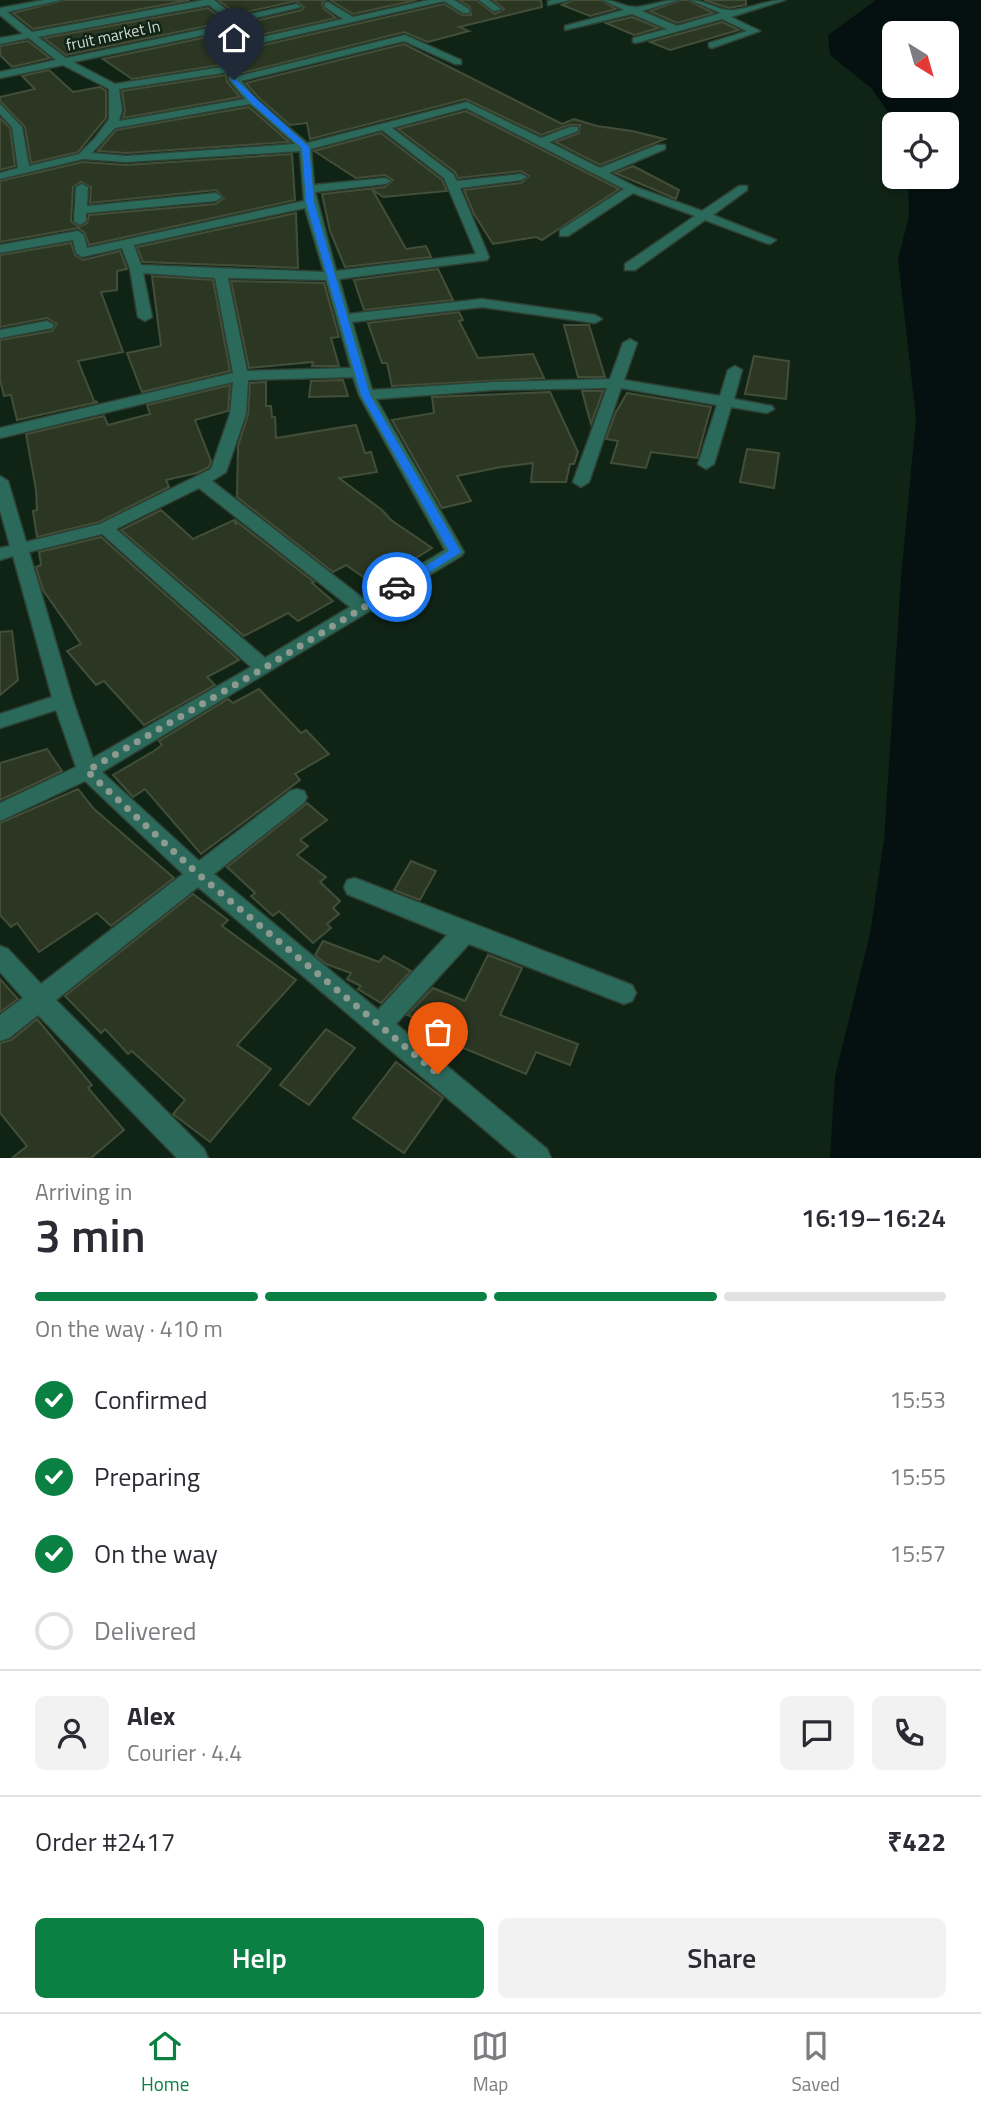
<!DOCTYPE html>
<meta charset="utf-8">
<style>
body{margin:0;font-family:"Titillium Web",sans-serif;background:#f2f2f3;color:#2b2b33;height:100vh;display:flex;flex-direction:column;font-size:26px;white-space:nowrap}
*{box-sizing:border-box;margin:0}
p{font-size:23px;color:#7c7c81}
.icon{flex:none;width:38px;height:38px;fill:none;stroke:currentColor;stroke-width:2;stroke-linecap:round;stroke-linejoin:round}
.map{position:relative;height:1158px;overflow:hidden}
.panel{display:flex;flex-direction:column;background:#fff;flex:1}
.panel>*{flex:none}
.needle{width:46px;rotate:143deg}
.fabs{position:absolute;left:882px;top:21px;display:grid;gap:14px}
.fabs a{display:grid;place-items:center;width:77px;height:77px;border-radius:10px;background:#fff;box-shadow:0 4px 10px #0003;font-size:35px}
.pin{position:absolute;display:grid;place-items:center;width:60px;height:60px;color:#fff;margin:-72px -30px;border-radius:50% 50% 50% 0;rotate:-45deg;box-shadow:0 0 7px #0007}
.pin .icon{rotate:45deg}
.courier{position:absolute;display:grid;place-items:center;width:70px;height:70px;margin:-35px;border:5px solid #1a73e8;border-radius:50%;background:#fff;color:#222;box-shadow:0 2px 9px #0007}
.head em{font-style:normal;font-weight:600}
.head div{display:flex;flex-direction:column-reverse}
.head{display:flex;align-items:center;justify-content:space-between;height:119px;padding:0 35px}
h1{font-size:46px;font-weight:600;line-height:52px}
.bar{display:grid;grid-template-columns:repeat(4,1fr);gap:10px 7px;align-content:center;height:84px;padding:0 35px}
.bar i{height:9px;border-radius:5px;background:#e1e1e2}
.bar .active{background:#0b8043}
.bar p{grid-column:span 4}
.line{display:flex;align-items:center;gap:18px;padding:0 35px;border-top:2px solid #e1e1e2}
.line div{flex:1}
.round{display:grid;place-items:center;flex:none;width:74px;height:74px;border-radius:10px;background:#f2f2f3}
ol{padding:0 35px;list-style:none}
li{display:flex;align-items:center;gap:21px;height:77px}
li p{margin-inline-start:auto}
li .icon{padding:7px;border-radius:50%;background:#0b8043;color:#fff;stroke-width:4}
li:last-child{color:#7c7c81}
li i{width:38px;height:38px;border:4px solid #e1e1e2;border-radius:50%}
.action{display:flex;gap:14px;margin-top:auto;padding:14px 35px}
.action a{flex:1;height:80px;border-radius:10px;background:#0b8043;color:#fff;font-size:28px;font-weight:600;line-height:80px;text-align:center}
.action a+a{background:#f2f2f3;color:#2b2b33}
.tab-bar{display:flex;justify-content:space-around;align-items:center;height:98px;border-top:2px solid #e1e1e2;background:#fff;font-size:19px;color:#7c7c81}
.tab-bar a{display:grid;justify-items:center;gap:4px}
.tab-bar .active{color:#0b8043}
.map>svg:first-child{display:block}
.water{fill:#051111;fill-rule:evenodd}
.building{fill:#2c3723;stroke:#434e39;stroke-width:2;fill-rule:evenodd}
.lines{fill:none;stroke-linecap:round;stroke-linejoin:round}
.minor-casing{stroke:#2e4134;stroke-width:3}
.minor{fill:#2b695a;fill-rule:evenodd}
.route{fill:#1a73e8}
.done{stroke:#8c9a90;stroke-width:7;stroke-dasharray:0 12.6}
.labels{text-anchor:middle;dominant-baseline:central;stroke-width:5;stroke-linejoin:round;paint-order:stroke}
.far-street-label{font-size:16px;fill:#cedad1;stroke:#102416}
</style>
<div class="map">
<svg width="981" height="1158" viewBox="0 0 981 1158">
<rect width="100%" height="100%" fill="#102416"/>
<path class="water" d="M876,0H981V1158H830L835,1076L870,934L884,840L901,578L916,418L898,259L909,216L908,177H947V124H896L872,89L830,55L828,35ZM894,33H947V86H894Z"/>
<g class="building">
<path d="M65,0H190L33,29L13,13Z"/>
<path d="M218,0H326L322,3L324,9L336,18L242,39V24L302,10L304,7L296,1L237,14Z"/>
<path d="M330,0H417L353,14Z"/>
<path d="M459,0H476L495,14L504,9L493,0H541L542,7L459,27L469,31L428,42L404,32L242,73V50L444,4L462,15H471L470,7Z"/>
<path d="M573,0H601L616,9L590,16L562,5Z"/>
<path d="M681,0H688L713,13L677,23L650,11Z"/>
<path d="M704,0H746V5L729,8Z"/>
<path d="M208,8L226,22L66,55L44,38Z"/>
<path d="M632,17L659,28L634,35L606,23Z"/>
<path d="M722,22L739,30L670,50L650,42Z"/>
<path d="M226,33V64L132,79L103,59Z"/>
<path d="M28,41L50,58L12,67L0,55V46Z"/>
<path d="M404,44L562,124L574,119L597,126L632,131L665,139L600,165L555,142L579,133L580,125H569L541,135L466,99L310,139L307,123L290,125L258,97L246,83Z"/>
<path d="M49,70L73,92L100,87L106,91V118L78,152L31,163L25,127L0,101V97L35,89L22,76Z"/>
<path d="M226,75L227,82L240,97L123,118L125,110L122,91Z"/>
<path d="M249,107L289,142L126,153L98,151L116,130Z"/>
<path d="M466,111L619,189L542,240L536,237L493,244L474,214L464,190L521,183L529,176L521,171L458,178L455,172L398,129Z"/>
<path d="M0,118L10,128L15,166L0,170Z"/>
<path d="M381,133L442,180L447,191L383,197L372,189L406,249L426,246L431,257L345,267L330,231L322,194L385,187L393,180L385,175L356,178L314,151Z"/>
<path d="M292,154L295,200L89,245L85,233L78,228L0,242V181L83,162L126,165ZM81,182L91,187L90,203L216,190L224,198L216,204L89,215L87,223L79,227L71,221L73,187Z"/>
<path d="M633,166L679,190L676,199L615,173Z"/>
<path d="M296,213L298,268L143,262L137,247Z"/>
<path d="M71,243L75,255L83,260L120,251L127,269L117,271V290L101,292L123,352L78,361L94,401L98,402L17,420L11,395L4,396L0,380V340L52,331L57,324L47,318L0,327V255Z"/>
<path d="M438,269L453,300L364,310L354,280Z"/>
<path d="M152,276L213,280L230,371L142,392L127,353L161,346Z"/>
<path d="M231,281L324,283L339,337L331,338L339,366H312L313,362L249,368Z"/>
<path d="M459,312L463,320L459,321L478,358L533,354L544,378L392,386L387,363H382L368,323Z"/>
<path d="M564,325H589L605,377H578Z"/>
<path d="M754,356L789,361L786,399L745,394Z"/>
<path d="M343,380L348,396L309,397L311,381Z"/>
<path d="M266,382V406H271L272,417H275L276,438L356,425L365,453L371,452L377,472L339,478L382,510L391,520L432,548L400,568L395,564L369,581L346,565L333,572L237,497L238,446L248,415L250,383Z"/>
<path d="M230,385L228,411L195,420L211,461L209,467L197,473L166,480L169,487L99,522L37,537L33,511L37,510L36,490L26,434L104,416L108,425L150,414L147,405Z"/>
<path d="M582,391H603L591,424Z"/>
<path d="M550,392L578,452L574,464H570L566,482H531L533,463L501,467L457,476L471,501L442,508L392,420L434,413L432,397Z"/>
<path d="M627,393L711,407L697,458L651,452L646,468L611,463L618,441L606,439L616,412Z"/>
<path d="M747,449L779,453L774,488L740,482Z"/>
<path d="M161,510L193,539L234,520L236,525V521L314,582L312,583L333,601L298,621L288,613L244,636L121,530Z"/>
<path d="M101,537L239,660L207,677L215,685L144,725L104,681L96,685L67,651L81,644L43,590L36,567L41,565L39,552Z"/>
<path d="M12,631L18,680L0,695V632Z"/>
<path d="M259,689L301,733L306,730L329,754L295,774L300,780L201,854L145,789L133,797L113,775L154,751L162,745L159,741L228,699L233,703Z"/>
<path d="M47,749L62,771L0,800V763Z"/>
<path d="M78,789L94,809L174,878L111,926L97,913L39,952L17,923L11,927L0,915V823Z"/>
<path d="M307,803L327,820L300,840L308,846L297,855L326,877L320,882L340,901L333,908L339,914L327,924L331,928L313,943L279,911L273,916L251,896L255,893L227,867Z"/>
<path d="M411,861L436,871L420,900L394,890Z"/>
<path d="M193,894L228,920L222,926L296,980L237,1045L271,1069L210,1142L173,1114L185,1100L132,1051L128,1054L105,1029L101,1033L65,996Z"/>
<path d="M323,941L379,962L384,956L411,971L381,1003L358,989L361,986L347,979L351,973L326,964L315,955Z"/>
<path d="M488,955L522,968L500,1015L578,1044L570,1065L536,1052L526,1074L425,1032L429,1024L407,1015L433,988L465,1001Z"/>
<path d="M0,979L18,999L0,1012Z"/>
<path d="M37,1019L92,1085L88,1088L124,1130L91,1158H12L27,1146L0,1113V1043L11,1040Z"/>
<path d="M326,1029L355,1048L309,1105L280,1085Z"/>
<path d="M396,1062L443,1098L404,1153L353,1118Z"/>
</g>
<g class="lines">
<g class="minor-casing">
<g id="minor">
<path d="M44,0H62L7,12L32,32L204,0H214L236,17L297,4L301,7L239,22V42L343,19L325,7V3L328,2L353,17L429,0H454L469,9V13H463L444,1L239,48V76L405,35L461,60V64H455L404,41L241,81L256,99L307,143L467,102L541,138L570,127H578V131L549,142L600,168L657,145H665V149L609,173L636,187L702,211L739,186H747V190L713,215L776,240L770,244L766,243L705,220L635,270H625V264L695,216L633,193L568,236H560V230L624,189L466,108L392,128L453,174L457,181L521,174L527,177L521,180L460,188L489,257L487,260L339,279L349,314L482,299L595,315L602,319L595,323L482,307L352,322L372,390L494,382L610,379L623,343L630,339L637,343L624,380L720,396L728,370L735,366L742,370L734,399L772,406L774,409L767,413L731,407L714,464L706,469L698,464L717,405L621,388L589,482L581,487L573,482L607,388L494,390L376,399L464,552L461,556L102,772L199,861L290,791L297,789L304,791L307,797L304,803L214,874L378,1010L447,935L347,894L344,887L347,880L355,878L632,985L636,993L632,1001L624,1004L469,944L396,1024L547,1149L551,1158H518L198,887L56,1000L204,1149L208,1158H177L38,1015L9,1038L0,1041V1015L23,998L0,972V946L8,949L41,984L183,874L85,781L0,821V803L76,767L56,710L0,728V714L52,697L13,556L0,560V548L10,546L0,510V476L8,481L26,542L100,524L211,469L230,414L233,382L0,438V428L233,373L215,278L143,273L152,317L145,321L138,317L130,269L122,248L82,257L76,253L73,240L0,253V245L78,231L84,235L87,248L304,201L300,151L126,162L83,159L0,179V173L18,168L12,127L0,114V104L22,127L29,166L79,154L95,138L109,119V89L63,65L0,78V72L56,60L29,38L0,44V38L23,34L0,15V8ZM209,5L229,21V24L66,58L38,37ZM229,30V66L115,84L73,62ZM229,72V80L245,99L119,121L122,110L119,89ZM250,104L295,144L126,156L92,153L115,128ZM382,130L444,178L476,254L336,271L315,192L385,184L391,181L385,178L314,185L311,149ZM305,208L324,272L141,265L134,245ZM228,278L326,280L351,368L247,371ZM353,377L359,395L445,550L364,599L212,481L226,472L246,414L248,380ZM199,488L350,607L265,658L116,529ZM102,534L251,667L93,758L73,701L29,552Z"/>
<path d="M479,0H489L501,9L494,11Z"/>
<path d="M553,0H570L548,5V1Z"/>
<path d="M603,0C615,0 626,8 637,7C652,5 664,0 678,0L642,11L677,26L721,13L690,0C705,0 720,12 734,10C752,8 767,0 785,0L731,17L760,31L712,48L709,47V43L747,31L722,19L636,43L633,42V38L667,29L632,14L565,30V26L624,10Z"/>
<path d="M82,184L88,187L87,206L216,193L222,197L216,201L86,213V221L80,225L74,221L76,187Z"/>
<path d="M47,321L54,325L52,328L0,338V330Z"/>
</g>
</g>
<use href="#minor" class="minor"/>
</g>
<path class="route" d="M234,78L309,147L314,202L370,395L461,552L401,590H393L392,587L449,551L361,395L306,202L302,148L250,102L231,80Z"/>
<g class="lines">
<path class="done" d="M397,587L264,668L87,771L198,874L438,1074"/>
</g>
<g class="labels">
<g class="far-street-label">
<text transform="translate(113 35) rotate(-12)">fruit market ln</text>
</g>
</g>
</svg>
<div class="fabs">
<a><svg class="needle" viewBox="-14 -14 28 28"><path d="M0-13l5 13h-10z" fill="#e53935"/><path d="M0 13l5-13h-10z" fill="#7c7c81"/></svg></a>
<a><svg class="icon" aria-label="locate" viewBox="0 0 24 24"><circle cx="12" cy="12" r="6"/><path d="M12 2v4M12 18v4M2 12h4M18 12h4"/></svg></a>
</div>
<div class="pin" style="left:438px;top:1074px;background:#ea580c"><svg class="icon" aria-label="bag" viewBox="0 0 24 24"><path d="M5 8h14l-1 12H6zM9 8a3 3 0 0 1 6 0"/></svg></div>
<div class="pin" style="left:234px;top:80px;background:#1f2937"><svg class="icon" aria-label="home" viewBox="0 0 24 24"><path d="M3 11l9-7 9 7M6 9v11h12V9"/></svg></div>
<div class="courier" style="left:397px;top:587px"><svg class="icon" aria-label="car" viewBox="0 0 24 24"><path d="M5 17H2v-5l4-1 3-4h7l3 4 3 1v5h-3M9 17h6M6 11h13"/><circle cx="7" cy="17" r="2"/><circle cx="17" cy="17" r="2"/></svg></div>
</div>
<section class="panel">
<div class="head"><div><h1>3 min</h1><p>Arriving in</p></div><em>16:19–16:24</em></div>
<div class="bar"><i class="active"></i><i class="active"></i><i class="active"></i><i></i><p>On the way · 410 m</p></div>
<ol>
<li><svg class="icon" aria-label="check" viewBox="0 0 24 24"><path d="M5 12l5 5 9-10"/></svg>Confirmed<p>15:53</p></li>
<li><svg class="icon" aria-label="check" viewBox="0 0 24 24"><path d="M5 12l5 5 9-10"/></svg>Preparing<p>15:55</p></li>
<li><svg class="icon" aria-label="check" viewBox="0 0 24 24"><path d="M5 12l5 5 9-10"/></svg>On the way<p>15:57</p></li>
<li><i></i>Delivered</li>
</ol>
<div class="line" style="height:126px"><a class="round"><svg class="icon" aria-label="person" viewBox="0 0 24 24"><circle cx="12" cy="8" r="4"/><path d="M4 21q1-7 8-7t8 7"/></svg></a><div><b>Alex</b><p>Courier · 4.4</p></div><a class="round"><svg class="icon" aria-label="chat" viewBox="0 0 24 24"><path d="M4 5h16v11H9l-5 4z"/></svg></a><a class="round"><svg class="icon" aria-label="phone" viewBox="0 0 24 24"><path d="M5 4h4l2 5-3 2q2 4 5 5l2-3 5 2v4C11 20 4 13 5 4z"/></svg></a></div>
<div class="line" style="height:91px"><div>Order #2417</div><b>₹422</b></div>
<div class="action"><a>Help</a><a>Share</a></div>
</section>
<nav class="tab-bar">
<a class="active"><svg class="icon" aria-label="home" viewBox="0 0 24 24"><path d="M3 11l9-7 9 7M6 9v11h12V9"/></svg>Home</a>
<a><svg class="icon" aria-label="map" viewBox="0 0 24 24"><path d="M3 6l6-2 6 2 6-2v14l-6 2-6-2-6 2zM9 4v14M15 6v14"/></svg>Map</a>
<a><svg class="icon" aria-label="saved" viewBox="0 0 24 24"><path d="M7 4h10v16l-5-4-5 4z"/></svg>Saved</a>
</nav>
